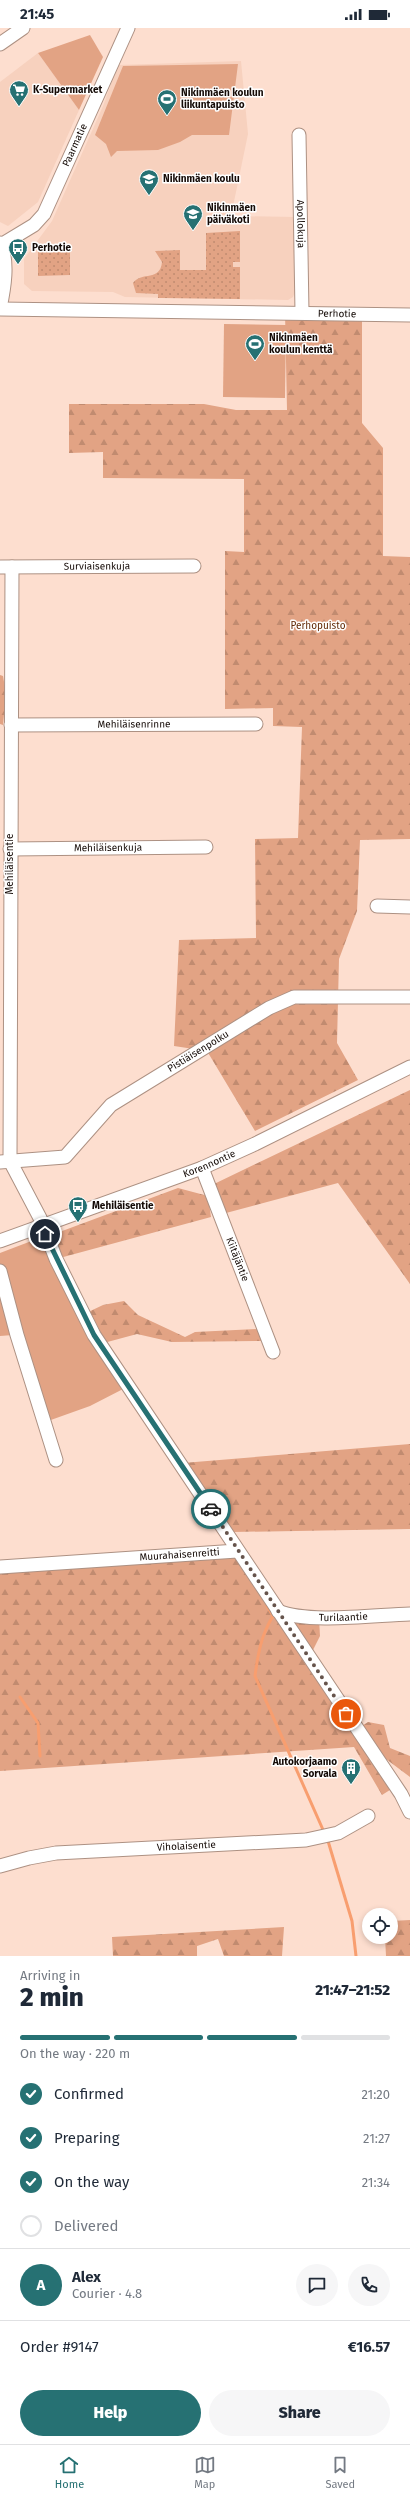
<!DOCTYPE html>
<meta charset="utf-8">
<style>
body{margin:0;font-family:"Fira Sans",sans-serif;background:#f6f6f7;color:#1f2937;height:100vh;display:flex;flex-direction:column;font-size:15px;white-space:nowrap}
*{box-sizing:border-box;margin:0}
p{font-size:13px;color:#747a83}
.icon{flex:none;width:22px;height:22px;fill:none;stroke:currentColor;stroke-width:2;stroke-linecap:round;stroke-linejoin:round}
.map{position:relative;height:1928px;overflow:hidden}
.panel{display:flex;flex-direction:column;background:#fff;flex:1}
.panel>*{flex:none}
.controls{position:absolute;left:362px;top:1880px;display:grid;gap:8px}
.controls a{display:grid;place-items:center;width:36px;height:36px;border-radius:50%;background:#fff;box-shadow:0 2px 6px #0003;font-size:20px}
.pin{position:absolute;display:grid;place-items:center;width:34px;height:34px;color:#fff;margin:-17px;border:2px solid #fff;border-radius:50%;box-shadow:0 1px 4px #0007}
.courier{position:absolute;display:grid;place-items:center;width:40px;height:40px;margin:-20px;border:3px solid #267173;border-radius:50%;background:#fff;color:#222;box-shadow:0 1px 5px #0007}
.summary em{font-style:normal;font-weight:800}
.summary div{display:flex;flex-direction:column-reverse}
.summary{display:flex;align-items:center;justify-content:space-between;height:68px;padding:0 20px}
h1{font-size:26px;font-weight:800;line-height:30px}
.bar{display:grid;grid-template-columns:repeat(4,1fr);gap:6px 4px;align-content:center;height:48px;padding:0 20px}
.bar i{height:5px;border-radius:3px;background:#e0e1e3}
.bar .current{background:#267173}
.bar p{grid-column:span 4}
.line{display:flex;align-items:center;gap:10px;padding:0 20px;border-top:1px solid #e0e1e3}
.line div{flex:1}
.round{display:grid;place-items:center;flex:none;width:42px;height:42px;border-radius:21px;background:#f6f6f7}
ol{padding:0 20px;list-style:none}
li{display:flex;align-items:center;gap:12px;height:44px}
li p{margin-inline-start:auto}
li .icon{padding:4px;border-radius:50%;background:#267173;color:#fff;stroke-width:4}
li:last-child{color:#747a83}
li i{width:22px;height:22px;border:2px solid #e0e1e3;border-radius:50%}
.action{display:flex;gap:8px;margin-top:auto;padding:8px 20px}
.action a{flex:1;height:46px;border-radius:24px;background:#267173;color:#fff;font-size:16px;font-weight:800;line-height:46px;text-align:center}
.action a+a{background:#f6f6f7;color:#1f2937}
.status{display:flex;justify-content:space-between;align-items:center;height:28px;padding:0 20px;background:#fff;direction:ltr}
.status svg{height:11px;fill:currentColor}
.menu{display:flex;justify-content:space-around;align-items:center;height:56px;border-top:1px solid #e0e1e3;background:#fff;font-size:11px;color:#747a83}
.menu a{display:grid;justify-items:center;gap:2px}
.menu .current{color:#267173}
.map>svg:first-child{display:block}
.built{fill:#f7d1be}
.grass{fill:#e2a384}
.forest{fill:url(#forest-firs)}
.park{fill:url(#park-dots)}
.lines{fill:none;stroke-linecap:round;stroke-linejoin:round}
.stream{stroke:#f89e6f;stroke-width:3}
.minor-casing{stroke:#ad9183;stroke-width:15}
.minor{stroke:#fff;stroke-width:13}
.done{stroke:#66544c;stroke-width:4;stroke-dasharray:0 7.2}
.route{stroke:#267173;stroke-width:5}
.labels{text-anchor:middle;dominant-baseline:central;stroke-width:3;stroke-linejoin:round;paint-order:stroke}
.poi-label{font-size:10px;font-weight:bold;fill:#140a06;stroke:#fff;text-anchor:start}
.street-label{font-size:10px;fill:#140a06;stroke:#fff}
.park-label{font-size:10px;fill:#622a06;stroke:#fff}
</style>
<div class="status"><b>21:45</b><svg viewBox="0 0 49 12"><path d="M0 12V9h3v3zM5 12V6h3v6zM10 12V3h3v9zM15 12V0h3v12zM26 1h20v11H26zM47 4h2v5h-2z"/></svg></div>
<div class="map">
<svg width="410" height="1928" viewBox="0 0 410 1928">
<defs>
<pattern id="forest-firs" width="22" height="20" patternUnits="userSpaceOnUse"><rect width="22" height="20" fill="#e2a384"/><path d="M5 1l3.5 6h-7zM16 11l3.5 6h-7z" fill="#c18b70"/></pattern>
<pattern id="park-dots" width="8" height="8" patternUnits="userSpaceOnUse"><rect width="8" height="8" fill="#e2a384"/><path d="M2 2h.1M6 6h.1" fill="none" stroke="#c18b70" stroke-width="1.8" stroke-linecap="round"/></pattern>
</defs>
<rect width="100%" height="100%" fill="#fddecf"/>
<g class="built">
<path d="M38,25L79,82L38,174L8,198L0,194V54Z"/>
<path d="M241,33L248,106L231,188L295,189V264L293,269L288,272L125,269L113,264L32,263L24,256V231L52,193L103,78L118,37Z"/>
</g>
<g class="grass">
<path d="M90,7L103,29L79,82L38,25Z"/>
<path d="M238,36L229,107H192L180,114L158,122L117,123L111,129L106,116L95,107L123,38Z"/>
<path d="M224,296L286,297L285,370L223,369Z"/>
<path d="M42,1209L127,1359L90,1378L48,1393L13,1307L0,1308V1225Z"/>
</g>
<g class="forest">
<path d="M285,284L362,292V395L383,420V528L410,529V811L360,812L357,883L339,931L337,1015L358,1052L255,1103L207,1023L174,1018L179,912L256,910L255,811L298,810L302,699L273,698V680L225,681V523L244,524V451L103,450V424L69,425V376H204L236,382H287Z"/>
<path d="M0,647L3,648L6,665L3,697L0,696Z"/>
<path d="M410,1062V1256L338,1155L226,1185L214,1156Z"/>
<path d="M178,1160L208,1168L211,1189L56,1231L46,1209Z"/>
<path d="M124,1273L138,1287L185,1309L195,1304L257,1301L262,1313L172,1314L137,1306L100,1316L84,1286L103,1277Z"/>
<path d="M410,1416V1501L233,1504L183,1435Z"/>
<path d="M234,1527L354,1703L368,1694L384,1697L390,1720L410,1728V1749L386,1731L384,1744L393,1760L382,1767L354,1719L0,1743V1544Z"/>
<path d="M319,1590L320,1608L311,1626L288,1592Z"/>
<path d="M410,1892V1928H386L385,1909H391V1893Z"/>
<path d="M284,1899L282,1928H224L218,1911L197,1918V1928H113L112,1909Z"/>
</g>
<g class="park">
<path d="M240,203V234H233V239H240V271L161,270H158V266L136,265L133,255C142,243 160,254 162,234L155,223L180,222V242H206V205Z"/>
<path d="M55,222V224H70V247L38,248V223Z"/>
</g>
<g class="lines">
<g class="stream">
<path d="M267,1578L273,1588C261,1607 258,1626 255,1648L324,1804"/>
<path d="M20,1669L38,1695L40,1728"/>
<path d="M328,1813L352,1893L356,1928"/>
</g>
<g class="minor-casing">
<g id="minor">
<path d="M0,16L23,0"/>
<path id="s1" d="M299,107L302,284"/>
<path d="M0,215C9,233 4,261 0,280"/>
<path id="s2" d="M1,217L34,197L44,186L128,0"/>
<path id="s3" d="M0,281L410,287"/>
<path id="s4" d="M0,539L194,538"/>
<path d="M12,539L10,1133L40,1190L56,1231L94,1307L401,1766L410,1784"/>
<path id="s5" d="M11,697L256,696"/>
<path id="s6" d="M10,821L206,819"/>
<path d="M377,878L410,879"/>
<path id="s7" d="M0,1134L65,1129L111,1077L269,980L294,969H410"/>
<path id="s8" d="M202,1140L273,1324"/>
<path id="s9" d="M0,1213L202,1140L255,1116L410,1039"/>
<path d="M0,1243L17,1307L56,1432"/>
<path id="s10" d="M0,1539L237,1523"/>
<path id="s11" d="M278,1583C308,1596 375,1587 410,1586"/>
<path id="s12" d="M0,1838L29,1830L56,1825L306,1812L338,1805L368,1788"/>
</g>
</g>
<use href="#minor" class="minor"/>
</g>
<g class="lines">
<path class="done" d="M211,1481L346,1686"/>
<path class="route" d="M45,1206L94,1307L211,1481"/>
</g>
<defs>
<g id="supermarket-pin" transform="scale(1)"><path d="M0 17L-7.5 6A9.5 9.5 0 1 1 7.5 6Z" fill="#267173" stroke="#fff"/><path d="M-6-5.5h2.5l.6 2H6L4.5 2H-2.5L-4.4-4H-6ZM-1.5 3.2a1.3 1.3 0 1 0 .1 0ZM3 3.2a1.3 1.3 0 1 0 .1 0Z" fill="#fff"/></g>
<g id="stadium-pin" transform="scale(1)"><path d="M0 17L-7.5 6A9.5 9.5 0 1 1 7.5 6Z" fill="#267173" stroke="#fff"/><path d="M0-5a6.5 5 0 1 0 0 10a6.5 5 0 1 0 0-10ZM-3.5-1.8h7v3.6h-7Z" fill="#fff"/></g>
<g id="school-pin" transform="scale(1)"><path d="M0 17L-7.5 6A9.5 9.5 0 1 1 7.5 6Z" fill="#267173" stroke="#fff"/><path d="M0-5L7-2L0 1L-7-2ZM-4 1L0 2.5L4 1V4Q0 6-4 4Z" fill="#fff"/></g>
<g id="bus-pin" transform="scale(1)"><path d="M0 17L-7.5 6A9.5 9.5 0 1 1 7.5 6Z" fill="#267173" stroke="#fff"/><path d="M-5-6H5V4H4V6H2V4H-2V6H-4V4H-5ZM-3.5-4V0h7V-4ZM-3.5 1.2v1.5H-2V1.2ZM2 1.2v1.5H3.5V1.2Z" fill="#fff"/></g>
<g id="building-pin" transform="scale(1)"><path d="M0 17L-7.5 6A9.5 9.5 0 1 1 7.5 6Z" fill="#267173" stroke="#fff"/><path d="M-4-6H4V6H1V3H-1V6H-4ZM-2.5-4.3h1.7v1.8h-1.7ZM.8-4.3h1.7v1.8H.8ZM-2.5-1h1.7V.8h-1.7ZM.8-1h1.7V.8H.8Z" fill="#fff"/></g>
</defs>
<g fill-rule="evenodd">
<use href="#supermarket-pin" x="19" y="62"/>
<use href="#stadium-pin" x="167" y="71"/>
<use href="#school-pin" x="149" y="151"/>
<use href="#school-pin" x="193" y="186"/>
<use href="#bus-pin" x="18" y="220"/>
<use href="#stadium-pin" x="255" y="316"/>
<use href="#bus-pin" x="78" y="1178"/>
<use href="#building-pin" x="351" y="1740"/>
</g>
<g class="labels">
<g class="poi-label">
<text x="33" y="62">K-Supermarket</text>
<text x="181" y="65">Nikinmäen koulun<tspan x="181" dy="12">liikuntapuisto</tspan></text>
<text x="163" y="151">Nikinmäen koulu</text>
<text x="207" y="180">Nikinmäen<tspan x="207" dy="12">päiväkoti</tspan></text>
<text x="32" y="220">Perhotie</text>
<text x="269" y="310">Nikinmäen<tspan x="269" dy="12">koulun kenttä</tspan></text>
<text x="92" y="1178">Mehiläisentie</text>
<text x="337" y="1734" text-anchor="end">Autokorjaamo<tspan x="337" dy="12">Sorvala</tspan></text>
</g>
<g class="street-label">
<text stroke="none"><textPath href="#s2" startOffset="129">Paarmatie</textPath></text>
<text stroke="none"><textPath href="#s1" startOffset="89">Apollokuja</textPath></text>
<text stroke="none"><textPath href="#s3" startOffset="337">Perhotie</textPath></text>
<text stroke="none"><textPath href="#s4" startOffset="97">Surviaisenkuja</textPath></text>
<text stroke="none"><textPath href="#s5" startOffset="123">Mehiläisenrinne</textPath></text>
<text stroke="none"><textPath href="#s6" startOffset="98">Mehiläisenkuja</textPath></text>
<text transform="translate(10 836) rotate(-90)">Mehiläisentie</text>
<text stroke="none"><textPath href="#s7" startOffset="237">Pistiäisenpolku</textPath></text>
<text stroke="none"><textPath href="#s9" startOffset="223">Korennontie</textPath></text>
<text stroke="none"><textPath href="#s8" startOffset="98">Kiitäjäntie</textPath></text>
<text stroke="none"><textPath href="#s10" startOffset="180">Muurahaisenreitti</textPath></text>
<text stroke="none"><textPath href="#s11" startOffset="66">Turilaantie</textPath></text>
<text stroke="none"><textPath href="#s12" startOffset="188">Viholaisentie</textPath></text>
</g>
<g class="park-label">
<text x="318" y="598">Perhopuisto</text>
</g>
</g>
</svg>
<div class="controls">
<a><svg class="icon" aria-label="locate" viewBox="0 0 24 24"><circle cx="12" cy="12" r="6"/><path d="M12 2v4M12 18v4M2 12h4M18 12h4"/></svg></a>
</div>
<div class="pin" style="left:346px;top:1686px;background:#ea580c"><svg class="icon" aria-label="bag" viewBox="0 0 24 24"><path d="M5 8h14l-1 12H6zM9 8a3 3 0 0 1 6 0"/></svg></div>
<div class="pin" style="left:45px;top:1206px;background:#1f2937"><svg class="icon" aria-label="home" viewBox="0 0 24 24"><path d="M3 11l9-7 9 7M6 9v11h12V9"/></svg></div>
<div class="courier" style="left:211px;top:1481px"><svg class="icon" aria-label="car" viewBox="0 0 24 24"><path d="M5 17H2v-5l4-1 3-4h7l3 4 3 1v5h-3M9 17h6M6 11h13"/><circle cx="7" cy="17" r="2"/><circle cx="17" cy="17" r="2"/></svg></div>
</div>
<section class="panel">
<div class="summary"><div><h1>2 min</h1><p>Arriving in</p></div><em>21:47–21:52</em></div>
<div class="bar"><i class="current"></i><i class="current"></i><i class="current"></i><i></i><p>On the way · 220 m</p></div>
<ol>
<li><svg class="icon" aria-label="check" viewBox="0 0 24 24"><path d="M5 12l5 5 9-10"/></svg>Confirmed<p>21:20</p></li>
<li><svg class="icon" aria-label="check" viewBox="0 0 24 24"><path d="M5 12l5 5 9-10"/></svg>Preparing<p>21:27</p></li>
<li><svg class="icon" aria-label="check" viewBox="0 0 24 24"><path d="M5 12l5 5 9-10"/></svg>On the way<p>21:34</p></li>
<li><i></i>Delivered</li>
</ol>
<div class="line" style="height:72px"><b class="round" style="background:#267173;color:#fff">A</b><div><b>Alex</b><p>Courier · 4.8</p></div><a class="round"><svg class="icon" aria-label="chat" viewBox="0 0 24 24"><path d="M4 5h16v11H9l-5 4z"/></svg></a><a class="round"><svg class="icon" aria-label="phone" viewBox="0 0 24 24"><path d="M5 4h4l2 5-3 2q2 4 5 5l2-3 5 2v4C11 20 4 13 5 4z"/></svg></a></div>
<div class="line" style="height:52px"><div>Order #9147</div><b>€16.57</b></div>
<div class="action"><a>Help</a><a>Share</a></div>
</section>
<nav class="menu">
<a class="current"><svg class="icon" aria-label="home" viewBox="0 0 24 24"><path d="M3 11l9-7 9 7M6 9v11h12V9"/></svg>Home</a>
<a><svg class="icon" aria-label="map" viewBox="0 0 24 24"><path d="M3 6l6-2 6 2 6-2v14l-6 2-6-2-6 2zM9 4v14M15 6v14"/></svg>Map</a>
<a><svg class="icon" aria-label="saved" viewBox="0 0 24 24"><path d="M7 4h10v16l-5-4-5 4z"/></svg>Saved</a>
</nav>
